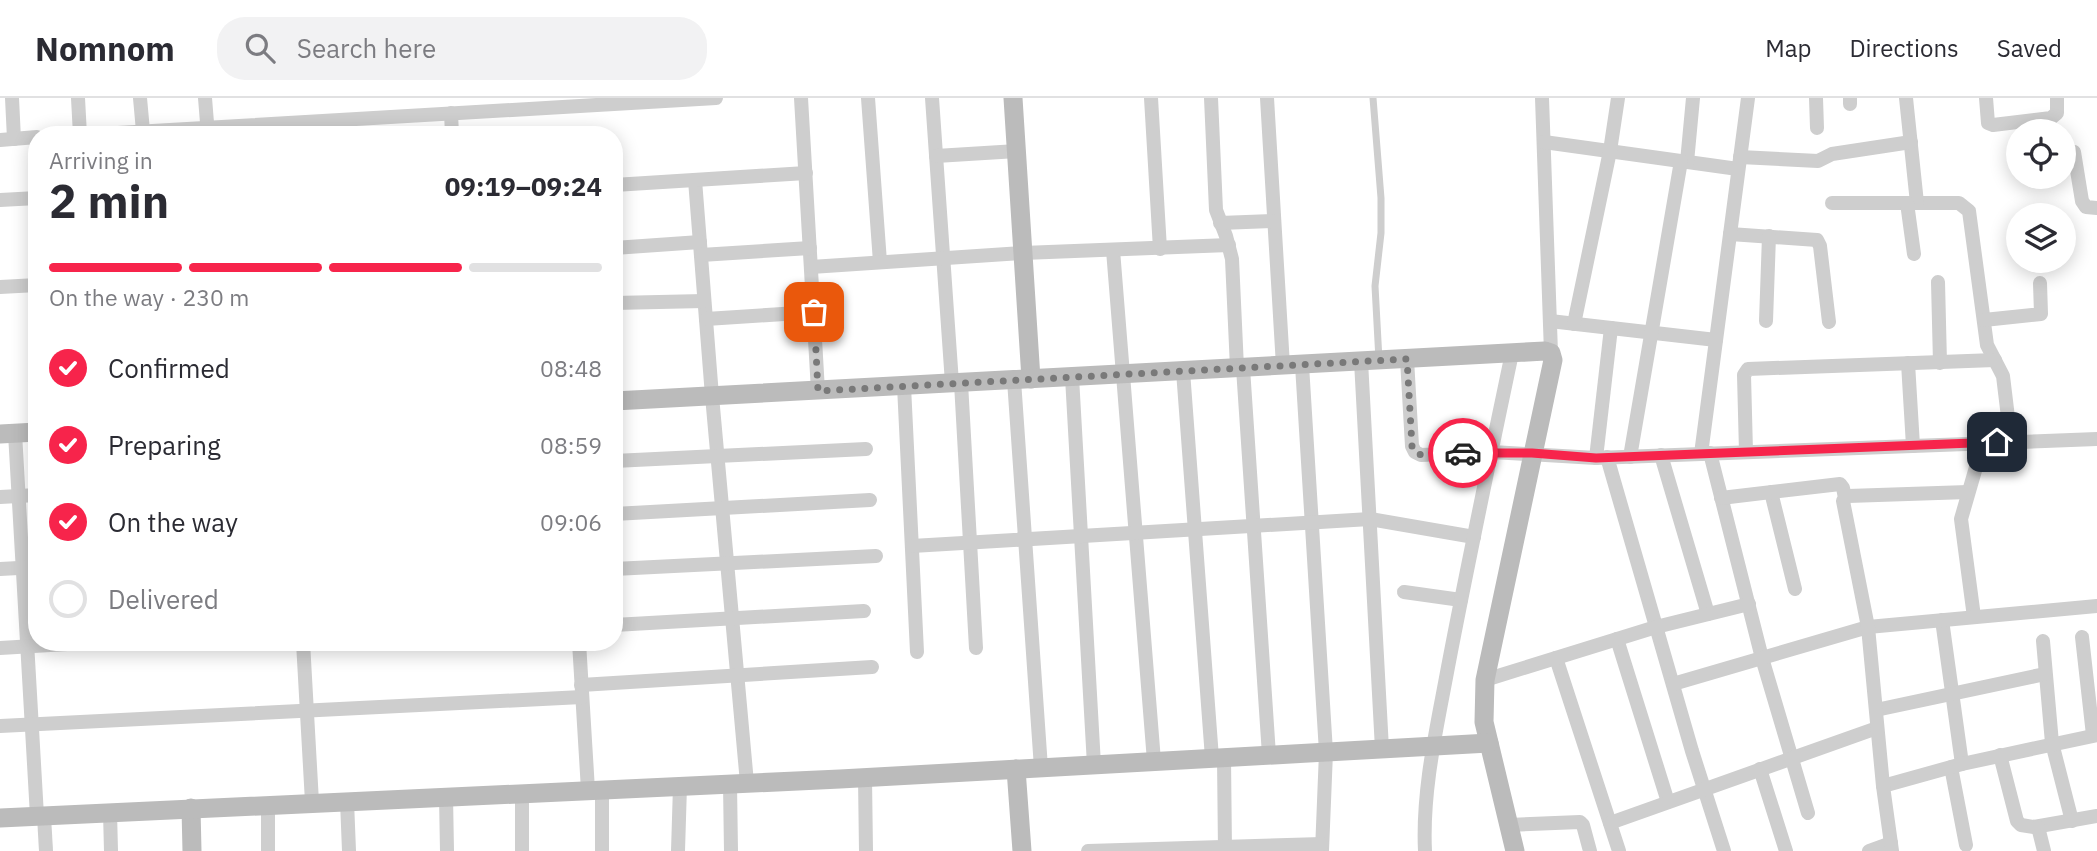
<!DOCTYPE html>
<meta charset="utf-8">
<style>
body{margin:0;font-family:"IBM Plex Sans",sans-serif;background:#f2f2f3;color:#2b2b33;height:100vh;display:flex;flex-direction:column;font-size:26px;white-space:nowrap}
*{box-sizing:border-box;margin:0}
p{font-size:23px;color:#7c7c81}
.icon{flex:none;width:38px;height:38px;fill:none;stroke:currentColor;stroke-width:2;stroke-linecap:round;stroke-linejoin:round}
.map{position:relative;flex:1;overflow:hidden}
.sheet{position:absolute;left:28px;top:28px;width:595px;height:525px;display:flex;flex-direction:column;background:#fff;border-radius:28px;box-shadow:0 4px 18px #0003}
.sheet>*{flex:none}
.fabs{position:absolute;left:2006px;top:21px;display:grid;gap:14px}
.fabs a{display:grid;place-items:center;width:70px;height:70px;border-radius:50%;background:#fff;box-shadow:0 4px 18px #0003;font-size:35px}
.pin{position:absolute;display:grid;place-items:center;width:60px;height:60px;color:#fff;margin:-30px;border-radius:14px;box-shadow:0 4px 10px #0006}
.courier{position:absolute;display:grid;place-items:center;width:70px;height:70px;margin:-35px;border:5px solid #f7244b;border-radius:50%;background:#fff;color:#222;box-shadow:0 2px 9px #0007}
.head em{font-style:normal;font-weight:700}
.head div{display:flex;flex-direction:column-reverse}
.head{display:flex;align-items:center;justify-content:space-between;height:119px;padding:0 21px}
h1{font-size:46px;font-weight:700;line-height:52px}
.bar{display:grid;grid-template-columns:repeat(4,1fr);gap:10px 7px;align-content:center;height:84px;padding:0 21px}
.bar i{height:9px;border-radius:5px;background:#e1e1e2}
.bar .selected{background:#f7244b}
.bar p{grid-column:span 4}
ol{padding:0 21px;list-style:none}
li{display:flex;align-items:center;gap:21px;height:77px}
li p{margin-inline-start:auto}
li .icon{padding:7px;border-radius:50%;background:#f7244b;color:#fff;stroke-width:4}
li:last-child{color:#7c7c81}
li i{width:38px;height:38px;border:4px solid #e1e1e2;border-radius:50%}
header{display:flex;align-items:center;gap:42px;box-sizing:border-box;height:98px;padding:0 35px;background:#fff;border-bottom:2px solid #e1e1e2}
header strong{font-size:33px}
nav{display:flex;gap:38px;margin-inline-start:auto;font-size:24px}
.search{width:490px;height:63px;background:#f2f2f3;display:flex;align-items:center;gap:18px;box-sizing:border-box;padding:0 24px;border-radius:28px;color:#7c7c81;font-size:26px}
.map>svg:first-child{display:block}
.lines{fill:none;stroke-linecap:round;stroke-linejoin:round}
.lane{stroke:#cecece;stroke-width:7}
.street{stroke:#cecece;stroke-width:14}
.secondary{stroke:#bbb;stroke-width:19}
.done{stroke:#797979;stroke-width:7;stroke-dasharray:0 12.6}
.route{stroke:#f7244b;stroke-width:9}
</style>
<header>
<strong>Nomnom</strong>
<div class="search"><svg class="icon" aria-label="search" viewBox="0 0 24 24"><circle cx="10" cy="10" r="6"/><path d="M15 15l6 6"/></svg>Search here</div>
<nav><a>Map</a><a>Directions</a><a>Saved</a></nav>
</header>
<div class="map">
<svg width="2097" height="753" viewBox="0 0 2097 753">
<rect width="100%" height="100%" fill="#fff"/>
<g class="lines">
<path class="lane" d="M1373,0L1381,100V135L1375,188L1379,262"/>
<g class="street">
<path d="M12,0L14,41"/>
<path d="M78,0L80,37"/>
<path d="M140,0L143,33"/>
<path d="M205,0L208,37"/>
<path d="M801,0L818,293"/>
<path d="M868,0L880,164"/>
<path d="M932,0L952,285"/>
<path d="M1151,0L1160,151"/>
<path d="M1211,0L1216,112L1226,138L1232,161L1237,270"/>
<path d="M1267,0L1283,268"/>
<path d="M1542,0L1551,255"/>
<path d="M1816,0L1817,30"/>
<path d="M1850,0V6"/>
<path d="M1906,0L1917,105H1959L1969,113L1987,247L2003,278L2011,344"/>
<path d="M1986,0L1988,25L1993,27L2051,20L2057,15V0"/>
<path d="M451,15L452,37"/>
<path d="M83,37L716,0"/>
<path d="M0,42L37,39"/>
<path d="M1544,44L1738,71"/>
<path d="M2074,54L2082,103L2086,109L2097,110"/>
<path d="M936,58L1017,53"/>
<path d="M1740,59L1818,63L1832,56L1911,44"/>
<path d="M1687,64L1693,0"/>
<path d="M695,82L712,298L747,685"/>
<path d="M614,87L806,75"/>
<path d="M0,102L37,100"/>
<path d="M1832,105H1917"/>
<path d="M1907,105L1914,156"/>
<path d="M1220,125L1274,123"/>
<path d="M1730,136L1817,142L1820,148L1829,224"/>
<path d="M614,150L700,144"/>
<path d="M1113,152L1154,663"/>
<path d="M701,157L810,150"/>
<path d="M811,169L1023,155L1229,147"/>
<path d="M1938,184L1940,265"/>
<path d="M0,189L37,187"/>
<path d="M614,205L704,203"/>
<path d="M706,221L814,214"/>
<path d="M1984,222L2041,216L2040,185"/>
<path d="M1550,223L1716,242"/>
<path d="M1766,223L1769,138"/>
<path d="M1574,226L1610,53L1618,0"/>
<path d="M1407,261L1412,348L1415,354L1421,357L1492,354L1596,360L2097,341"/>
<path d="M1361,263L1382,651"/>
<path d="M1908,265L1913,348"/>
<path d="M1302,267L1326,654L1322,753"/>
<path d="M1243,270L1269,657"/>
<path d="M1183,273L1212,660"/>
<path d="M1072,279L1094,667"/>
<path d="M1014,282L1041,670"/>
<path d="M961,285L976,550"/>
<path d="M904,288L917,554"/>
<path d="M15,335L37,718"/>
<path d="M1746,354L1744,277L1748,271L1995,262"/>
<path d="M1710,355L1762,560L1808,715"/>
<path d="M1701,356L1748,0"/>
<path d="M1661,357L1708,516"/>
<path d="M1607,359L1692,653L1724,753"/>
<path d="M1630,359L1681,63"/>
<path d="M1596,360L1611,230"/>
<path d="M614,363L866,351"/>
<path d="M1771,394L1795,491"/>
<path d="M0,399L37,397"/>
<path d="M1721,400L1840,386L1843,390L1845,400"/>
<path d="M614,416L870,402"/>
<path d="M912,448L1370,421L1474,439"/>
<path d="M0,471L37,469"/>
<path d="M614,471L876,458"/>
<path d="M1404,494L1461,502"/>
<path d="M1974,519L1961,421L1983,345"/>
<path d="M1942,522L1962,666"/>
<path d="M614,527L864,513"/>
<path d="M2082,539L2093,637"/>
<path d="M1617,541L1668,704"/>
<path d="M2043,543L2052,645L2072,723"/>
<path d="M303,544L312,704"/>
<path d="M579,544L588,692"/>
<path d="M0,550L101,544"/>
<path d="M1556,560L1619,753"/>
<path d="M1485,582L1656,529L1749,506"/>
<path d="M1673,586L1868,529L2097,508"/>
<path d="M581,587L872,569"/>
<path d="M1876,612L2045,576"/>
<path d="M0,628L582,599"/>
<path d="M2000,657L2017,723L2021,727L2034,729L2097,718"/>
<path d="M1224,660L1225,753"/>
<path d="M1951,669L1966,747"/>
<path d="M1760,671L1786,753"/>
<path d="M865,680L866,753"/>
<path d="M730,686L731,753"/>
<path d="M1883,688L1962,666L2097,637"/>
<path d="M522,695V753"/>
<path d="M446,698L447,753"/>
<path d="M347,703L349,753"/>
<path d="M110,714L111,753"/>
<path d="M44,718L46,753"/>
<path d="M1610,725L1877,630"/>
<path d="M1509,727L1580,724L1583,727L1590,753"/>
<path d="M2038,729L2044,753"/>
<path d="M268,753V706"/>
<path d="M602,753V691"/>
<path d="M678,753L680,688"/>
<path d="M1088,753L1322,746"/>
<path d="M1425,753C1422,692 1437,629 1448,569C1468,464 1490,360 1512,255"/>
<path d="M1869,753L1891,745"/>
<path d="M1892,753L1883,688L1868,529L1843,403L1848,398L1968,394"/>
</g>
<g class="secondary">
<path d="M1013,0L1031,281"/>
<path d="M614,303L1545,253L1551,255L1553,262L1485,582L1484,624L1515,753"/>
<path d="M0,336L37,334"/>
<path d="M1016,671L1022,753"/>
<path d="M191,710L192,753"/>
<path d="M0,720L840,681L1489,645"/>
</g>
</g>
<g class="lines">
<path class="done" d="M814,214L818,293L1407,261L1412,348L1415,354L1421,357L1463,355"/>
<path class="route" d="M1463,355H1532L1596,360L1997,344"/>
</g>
</svg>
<div class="fabs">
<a><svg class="icon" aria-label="locate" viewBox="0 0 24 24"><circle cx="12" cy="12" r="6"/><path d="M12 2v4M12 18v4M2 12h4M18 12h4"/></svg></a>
<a><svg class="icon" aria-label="layers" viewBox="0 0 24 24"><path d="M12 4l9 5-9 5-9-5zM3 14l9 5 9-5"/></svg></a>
</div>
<div class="pin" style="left:814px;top:214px;background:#ea580c"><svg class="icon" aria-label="bag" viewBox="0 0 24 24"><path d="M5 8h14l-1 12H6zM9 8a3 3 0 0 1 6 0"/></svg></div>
<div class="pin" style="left:1997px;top:344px;background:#1f2937"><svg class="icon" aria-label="home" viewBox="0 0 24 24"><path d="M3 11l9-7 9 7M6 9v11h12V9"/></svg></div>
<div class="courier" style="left:1463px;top:355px"><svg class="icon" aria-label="car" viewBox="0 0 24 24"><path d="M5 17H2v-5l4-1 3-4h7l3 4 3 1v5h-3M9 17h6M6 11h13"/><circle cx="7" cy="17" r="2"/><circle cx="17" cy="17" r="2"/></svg></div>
<section class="sheet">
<div class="head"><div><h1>2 min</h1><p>Arriving in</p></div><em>09:19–09:24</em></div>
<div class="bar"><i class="selected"></i><i class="selected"></i><i class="selected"></i><i></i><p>On the way · 230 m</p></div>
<ol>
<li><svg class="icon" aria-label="check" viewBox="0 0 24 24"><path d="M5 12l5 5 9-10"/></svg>Confirmed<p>08:48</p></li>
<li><svg class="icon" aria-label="check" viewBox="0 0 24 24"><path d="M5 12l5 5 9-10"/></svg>Preparing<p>08:59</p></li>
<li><svg class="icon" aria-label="check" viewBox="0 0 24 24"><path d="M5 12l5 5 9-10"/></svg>On the way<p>09:06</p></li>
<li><i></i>Delivered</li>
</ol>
</section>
</div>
